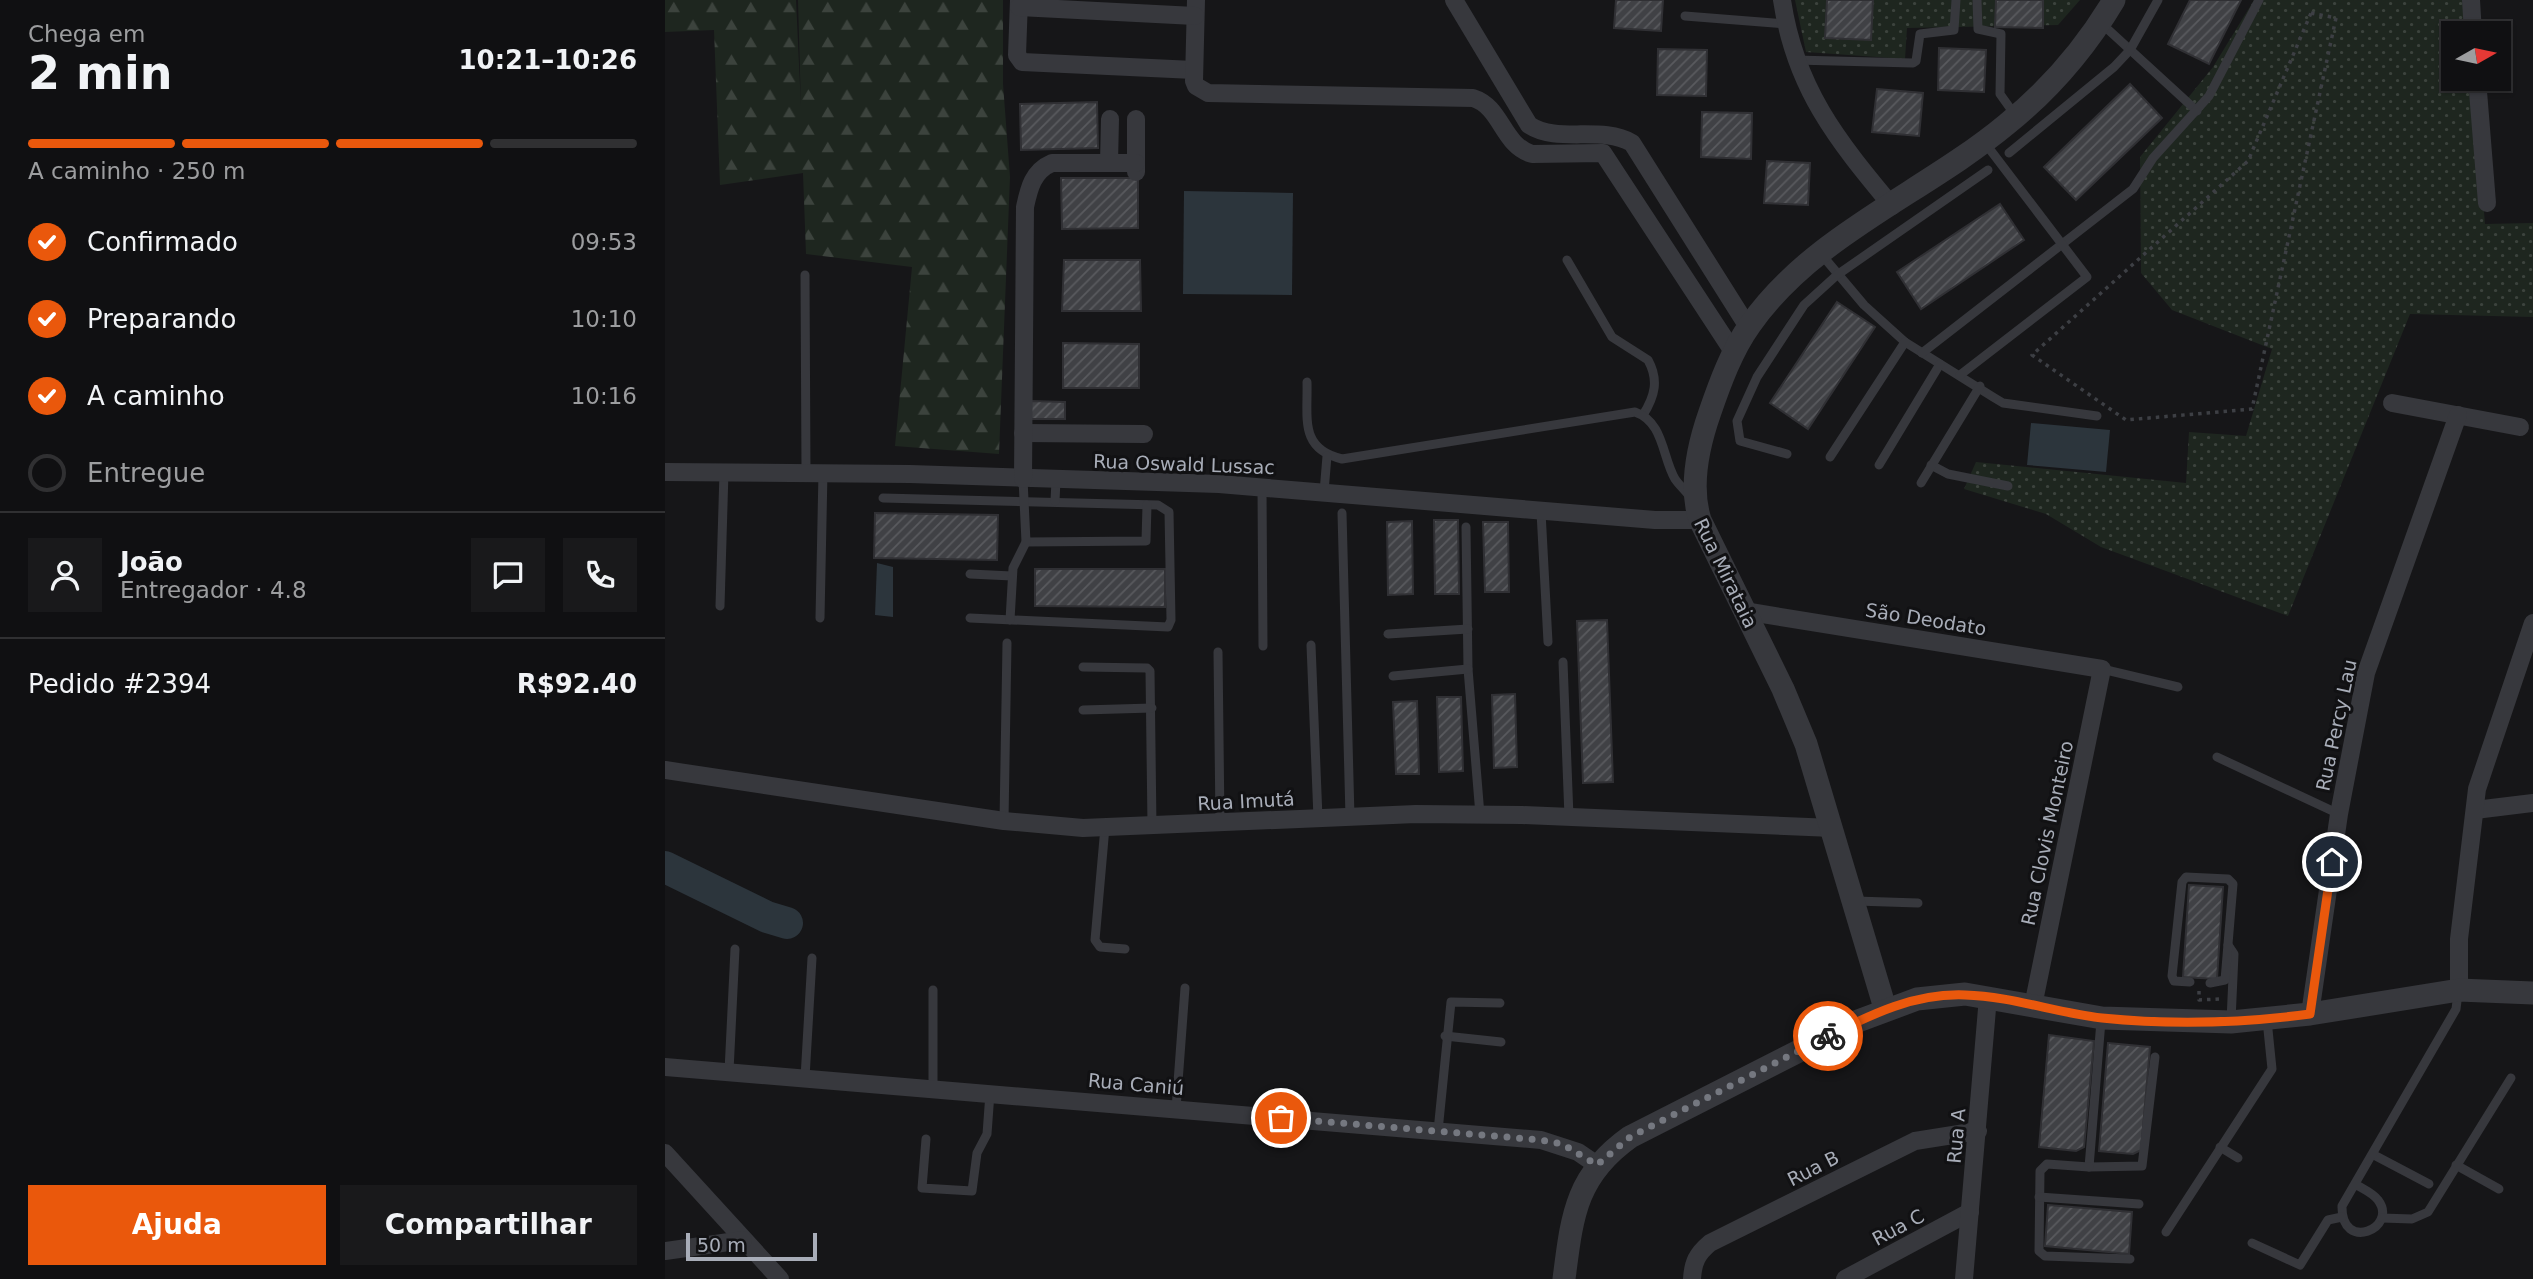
<!DOCTYPE html>
<html lang="pt">
<meta charset="utf-8">
<style>
body{margin:0;font-family:"DejaVu Sans",sans-serif;background:#19191b;color:#f1f3f6;height:100vh;display:flex;flex-direction:column;font-size:26px;white-space:nowrap}
*{box-sizing:border-box;margin:0}
p{font-size:23px;color:#9c9d9f}
.icon{flex:none;width:38px;height:38px;fill:none;stroke:currentColor;stroke-width:2;stroke-linecap:round;stroke-linejoin:round}
.map{position:relative;flex:1;overflow:hidden}
.panel{display:flex;flex-direction:column;background:#101012;width:665px}
.panel>*{flex:none}
.needle{width:46px;rotate:81deg}
.buttons{position:absolute;left:1776px;top:21px;display:grid;gap:14px}
.buttons a{display:grid;place-items:center;width:70px;height:70px;border-radius:0px;background:#101012;box-shadow:0 2px 5px #0004,0 0 0 2px #303032;font-size:35px}
.scale{position:absolute;left:21px;bottom:18px;width:131px;box-sizing:border-box;padding-left:7px;border:4px solid #a8adb8;border-top:0;font-size:19px;line-height:24px;white-space:nowrap;color:#a8adb8;-webkit-text-stroke:5px #111113;paint-order:stroke}
.pin{position:absolute;display:grid;place-items:center;width:60px;height:60px;color:#fff;margin:-30px;border:4px solid #fff;border-radius:50%;box-shadow:0 2px 7px #0007}
.courier{position:absolute;display:grid;place-items:center;width:70px;height:70px;margin:-35px;border:5px solid #ea580c;border-radius:50%;background:#fff;color:#222;box-shadow:0 2px 9px #0007}
.headline em{font-style:normal;font-weight:700}
.headline div{display:flex;flex-direction:column-reverse}
.headline{display:flex;align-items:center;justify-content:space-between;height:119px;padding:0 28px}
h1{font-size:46px;font-weight:700;line-height:52px}
.bar{display:grid;grid-template-columns:repeat(4,1fr);gap:10px 7px;align-content:center;height:84px;padding:0 28px}
.bar i{height:9px;border-radius:5px;background:#303032}
.bar .current{background:#ea580c}
.bar p{grid-column:span 4}
.line{display:flex;align-items:center;gap:18px;padding:0 28px;border-top:2px solid #303032}
.line div{flex:1}
.round{display:grid;place-items:center;flex:none;width:74px;height:74px;border-radius:0px;background:#19191b}
ol{padding:0 28px;list-style:none}
li{display:flex;align-items:center;gap:21px;height:77px}
li p{margin-inline-start:auto}
li .icon{padding:7px;border-radius:50%;background:#ea580c;color:#fff;stroke-width:4}
li:last-child{color:#9c9d9f}
li i{width:38px;height:38px;border:4px solid #303032;border-radius:50%}
.button{display:flex;gap:14px;margin-top:auto;padding:14px 28px}
.button a{flex:1;height:80px;border-radius:0px;background:#ea580c;color:#fff;font-size:28px;font-weight:700;line-height:80px;text-align:center}
.button a+a{background:#19191b;color:#f1f3f6}
main{display:flex;flex:1;min-height:0}
.map>svg:first-child{display:block}
.grass{fill:url(#grass-dots)}
.forest{fill:url(#forest-firs)}
.water{fill:#2c353c}
.lines{fill:none;stroke-linecap:round;stroke-linejoin:round}
.river{stroke:#2c353c;stroke-width:32}
.building{fill:url(#building-hatch);stroke:#303034;stroke-width:2}
.path{stroke:#3d3f44;stroke-width:3.5;stroke-dasharray:3.5 5;stroke-linecap:butt}
.service{stroke:#37383d;stroke-width:9}
.minor{stroke:#37383d;stroke-width:18}
.tertiary{stroke:#37383d;stroke-width:23}
.done{stroke:#757880;stroke-width:7;stroke-dasharray:0 12.6}
.route{stroke:#ea580c;stroke-width:9}
.labels{text-anchor:middle;dominant-baseline:central;stroke-width:6;stroke-linejoin:round;paint-order:stroke}
.street-label{font-size:19px;fill:#a8adb8;stroke:#111113}
</style>
<main>
<section class="panel">
<div class="headline"><div><h1>2 min</h1><p>Chega em</p></div><em>10:21–10:26</em></div>
<div class="bar"><i class="current"></i><i class="current"></i><i class="current"></i><i></i><p>A caminho · 250 m</p></div>
<ol>
<li><svg class="icon" aria-label="check" viewBox="0 0 24 24"><path d="M5 12l5 5 9-10"/></svg>Confirmado<p>09:53</p></li>
<li><svg class="icon" aria-label="check" viewBox="0 0 24 24"><path d="M5 12l5 5 9-10"/></svg>Preparando<p>10:10</p></li>
<li><svg class="icon" aria-label="check" viewBox="0 0 24 24"><path d="M5 12l5 5 9-10"/></svg>A caminho<p>10:16</p></li>
<li><i></i>Entregue</li>
</ol>
<div class="line" style="height:126px"><a class="round"><svg class="icon" aria-label="person" viewBox="0 0 24 24"><circle cx="12" cy="8" r="4"/><path d="M4 21q1-7 8-7t8 7"/></svg></a><div><b>João</b><p>Entregador · 4.8</p></div><a class="round"><svg class="icon" aria-label="chat" viewBox="0 0 24 24"><path d="M4 5h16v11H9l-5 4z"/></svg></a><a class="round"><svg class="icon" aria-label="phone" viewBox="0 0 24 24"><path d="M5 4h4l2 5-3 2q2 4 5 5l2-3 5 2v4C11 20 4 13 5 4z"/></svg></a></div>
<div class="line" style="height:91px"><div>Pedido #2394</div><b>R$92.40</b></div>
<div class="button"><a>Ajuda</a><a>Compartilhar</a></div>
</section>
<div class="map">
<svg width="1868" height="1279" viewBox="0 0 1868 1279">
<defs>
<pattern id="grass-dots" width="8" height="8" patternUnits="userSpaceOnUse" patternTransform="scale(1.75)"><rect width="8" height="8" fill="#1e261f"/><path d="M2 2h.1M6 6h.1" fill="none" stroke="#3c433d" stroke-width="1.8" stroke-linecap="round"/></pattern>
<pattern id="forest-firs" width="22" height="20" patternUnits="userSpaceOnUse" patternTransform="scale(1.75)"><rect width="22" height="20" fill="#1e261f"/><path d="M5 1l3.5 6h-7zM16 11l3.5 6h-7z" fill="#3c433d"/></pattern>
<pattern id="building-hatch" width="6" height="6" patternUnits="userSpaceOnUse" patternTransform="scale(1.75)"><rect width="6" height="6" fill="#404145"/><path d="M-1 1l2-2M0 6l6-6M5 7l2-2" fill="none" stroke="#595a5e"/></pattern>
</defs>
<rect width="100%" height="100%" fill="#161618"/>
<g class="grass">
<path d="M1130,0H1415L1393,25L1242,28L1240,59L1141,52Z"/>
<path d="M1589,0H1801L1804,33H1788V79H1808L1820,224L1868,223V317L1745,314L1623,616L1436,547L1381,514L1299,489L1311,462L1521,483L1524,432L1581,436L1607,349L1507,310L1476,273L1475,157L1548,67Z"/>
</g>
<path class="forest" d="M0,0H131L136,107L133,0H338V84L345,177L334,454L230,446L247,267L141,254L138,173L55,185L49,30L0,32Z"/>
<g class="water">
<path d="M519,191L628,193L627,295L518,294Z"/>
<path d="M1366,423L1445,430L1441,472L1362,465Z"/>
<path d="M212,563L228,567V617L210,615Z"/>
</g>
<g class="lines">
<path class="river" d="M0,867L102,917L122,923"/>
</g>
<g class="building">
<path d="M951,0H998L996,31L949,28Z"/>
<path d="M1162,0H1208L1206,40L1160,38Z"/>
<path d="M1331,0H1378V28L1330,27Z"/>
<path d="M1525,0H1576L1544,64L1503,44Z"/>
<path d="M1274,48L1321,50L1319,92L1273,90Z"/>
<path d="M993,49L1042,50L1041,96L992,95Z"/>
<path d="M1465,84L1497,118L1411,200L1379,167Z"/>
<path d="M1212,89L1258,93L1254,136L1207,132Z"/>
<path d="M432,102L433,148L356,150L355,104Z"/>
<path d="M1037,112L1087,113L1086,159L1036,157Z"/>
<path d="M1102,161L1145,163L1143,205L1099,203Z"/>
<path d="M396,178H473V228L397,229Z"/>
<path d="M1335,204L1359,240L1256,309L1232,272Z"/>
<path d="M399,260H475L476,311H397Z"/>
<path d="M1172,302L1210,327L1143,429L1105,403Z"/>
<path d="M398,343L474,344V388H398Z"/>
<path d="M366,401L400,402V419H366Z"/>
<path d="M210,513L333,515L332,560L209,558Z"/>
<path d="M769,520H793L794,594H770Z"/>
<path d="M747,521L748,594L723,595L722,522Z"/>
<path d="M818,522H843L844,592H820Z"/>
<path d="M370,569H500V607L370,606Z"/>
<path d="M942,620L948,782L918,783L912,621Z"/>
<path d="M850,694L852,767L829,768L827,695Z"/>
<path d="M772,697H796L798,771L774,772Z"/>
<path d="M752,701L754,774H731L728,702Z"/>
<path d="M1524,885L1558,887L1552,979L1518,977Z"/>
<path d="M1384,1035L1429,1041L1419,1147L1411,1151L1374,1147Z"/>
<path d="M1443,1043L1485,1047L1476,1150L1468,1154L1434,1151Z"/>
<path d="M1383,1205L1467,1212L1464,1254L1380,1246Z"/>
</g>
<g class="lines">
<g class="path">
<path d="M1646,13L1671,18L1587,409L1461,420L1367,355L1583,161Z"/>
<path d="M1534,991V1000L1555,999"/>
</g>
<g class="service">
<path d="M1312,0L1313,29L1336,34L1335,94L1350,115"/>
<path d="M1020,16L1122,24"/>
<path d="M1437,24L1532,111"/>
<path d="M1130,60L1248,63L1251,61L1255,34L1289,30L1291,0"/>
<path d="M1344,153L1449,67L1465,50L1493,0"/>
<path d="M1157,255L1199,305L1240,342L1328,397L1338,403L1432,416"/>
<path d="M902,260L947,337L983,360C994,380 990,396 978,415"/>
<path d="M140,275L141,472"/>
<path d="M1257,353L1468,189L1488,158L1544,96L1594,0"/>
<path d="M1295,375L1422,277L1320,143"/>
<path d="M642,382C643,418 634,449 677,459L970,412C999,422 997,457 1010,479C1014,485 1021,491 1025,497"/>
<path d="M1122,454L1075,441L1072,421L1092,377L1139,305L1172,275L1323,170"/>
<path d="M1165,457L1240,342"/>
<path d="M1214,465L1275,364"/>
<path d="M1266,465L1283,474L1343,486"/>
<path d="M1256,483L1315,386"/>
<path d="M597,487L598,646"/>
<path d="M659,492L662,456"/>
<path d="M218,498L493,505L504,512L506,620L503,627L305,618"/>
<path d="M390,501L391,480"/>
<path d="M876,512L883,642"/>
<path d="M677,513L685,817"/>
<path d="M801,527L803,669L815,815"/>
<path d="M361,542L481,541L482,505"/>
<path d="M305,574L347,576"/>
<path d="M55,606L59,472"/>
<path d="M155,618L158,472"/>
<path d="M345,620L348,568L361,542L358,479"/>
<path d="M723,634L803,629"/>
<path d="M646,645L653,818"/>
<path d="M553,652L555,823"/>
<path d="M898,662L904,817"/>
<path d="M418,667L482,668L485,671L487,826"/>
<path d="M1437,669L1513,687"/>
<path d="M728,676L803,669"/>
<path d="M418,710L487,708"/>
<path d="M1552,757L1674,814"/>
<path d="M339,821L342,643"/>
<path d="M440,827L430,940L435,947L460,949"/>
<path d="M1191,901L1253,903"/>
<path d="M1563,945L1569,954L1566,1021"/>
<path d="M1525,982L1509,981L1507,976L1517,882L1521,877L1563,879L1568,884L1560,980L1545,983"/>
<path d="M1436,1021L1424,1167L1477,1166L1490,1057"/>
<path d="M780,1036L836,1042"/>
<path d="M64,1071L70,949"/>
<path d="M140,1078L147,958"/>
<path d="M268,1088V990"/>
<path d="M511,1109L520,988"/>
<path d="M773,1131L786,1002L835,1003"/>
<path d="M261,1139L257,1188L307,1191L312,1153L322,1134L325,1093"/>
<path d="M1555,1147L1573,1158"/>
<path d="M1709,1155L1764,1184"/>
<path d="M1791,1165L1834,1189"/>
<path d="M1424,1167L1382,1164L1375,1171L1374,1251L1380,1256L1465,1259"/>
<path d="M1690,1184C1698,1189 1708,1193 1713,1200C1734,1228 1676,1253 1677,1206L1791,1009L1793,993"/>
<path d="M1374,1197L1474,1204"/>
<path d="M1717,1218L1747,1219L1763,1212L1846,1078"/>
<path d="M1501,1232L1607,1069L1602,1020"/>
<path d="M1587,1243L1635,1265L1663,1220L1677,1217"/>
</g>
<g class="minor">
<path d="M354,0L352,55L357,62L529,70"/>
<path d="M531,0L529,81L531,86L543,93L808,98C837,107 837,145 867,154L938,153L1069,353"/>
<path d="M789,0L864,125C893,144 936,125 967,143L1083,327"/>
<path d="M1117,0C1130,88 1172,140 1227,206"/>
<path d="M1806,0L1808,33"/>
<path d="M354,7L530,16"/>
<path d="M1812,79L1822,203"/>
<path d="M444,163L445,119"/>
<path d="M471,172V119"/>
<path d="M1727,403L1855,427"/>
<path d="M358,433L479,434"/>
<path d="M0,472L245,474L554,484L990,520H1035"/>
<path d="M358,479L360,207C364,188 368,171 387,163H471"/>
<path d="M1079,611L1437,669L1368,1006"/>
<path d="M0,770L339,821L418,828L751,814L857,815L1168,828"/>
<path d="M1810,810L1868,803"/>
<path d="M1794,990V939L1812,789L1868,623"/>
<path d="M1645,1014L1674,814L1701,673L1793,415"/>
<path d="M0,1067L876,1140L913,1152L932,1165"/>
<path d="M0,1153L115,1279"/>
<path d="M0,1251L78,1240"/>
<path d="M1027,1279C1028,1262 1032,1254 1045,1243L1250,1141L1313,1131"/>
<path d="M1180,1279L1305,1212"/>
<path d="M1299,1279L1323,997"/>
</g>
<g class="tertiary">
<path d="M1220,1008L1141,744L1118,689L1035,520C1024,485 1033,446 1045,412C1055,383 1067,350 1085,325C1148,235 1259,193 1342,124C1384,90 1421,47 1449,0"/>
<path d="M899,1279C907,1217 910,1176 965,1137L1193,1021L1252,999L1300,994L1437,1018L1566,1022L1645,1014L1794,990L1868,993"/>
</g>
</g>
<g class="lines">
<path class="done" d="M616,1118L876,1140L897,1144L932,1165L965,1137L1163,1036"/>
<path class="route" d="M1163,1036C1207,1014 1250,993 1300,995C1346,996 1391,1013 1437,1018C1506,1025 1577,1023 1645,1014L1667,862"/>
</g>
<g class="labels">
<g class="street-label">
<text transform="translate(519 464) rotate(2)">Rua Oswald Lussac</text>
<text transform="translate(1061 573) rotate(64)">Rua Mirataia</text>
<text transform="translate(1261 619) rotate(9)">São Deodato</text>
<text transform="translate(1671 725) rotate(-78)">Rua Percy Lau</text>
<text transform="translate(581 801) rotate(-3)">Rua Imutá</text>
<text transform="translate(1382 833) rotate(-78)">Rua Clovis Monteiro</text>
<text transform="translate(471 1084) rotate(5)">Rua Caniú</text>
<text transform="translate(1291 1136) rotate(-85)">Rua A</text>
<text transform="translate(1148 1168) rotate(-27)">Rua B</text>
<text transform="translate(1233 1227) rotate(-28)">Rua C</text>
</g>
</g>
</svg>
<div class="buttons">
<a><svg class="needle" viewBox="-14 -14 28 28"><path d="M0-13l5 13h-10z" fill="#e53935"/><path d="M0 13l5-13h-10z" fill="#9c9d9f"/></svg></a>
</div>
<div class="scale">50 m</div>
<div class="pin" style="left:616px;top:1118px;background:#ea580c"><svg class="icon" aria-label="bag" viewBox="0 0 24 24"><path d="M5 8h14l-1 12H6zM9 8a3 3 0 0 1 6 0"/></svg></div>
<div class="pin" style="left:1667px;top:862px;background:#1f2937"><svg class="icon" aria-label="home" viewBox="0 0 24 24"><path d="M3 11l9-7 9 7M6 9v11h12V9"/></svg></div>
<div class="courier" style="left:1163px;top:1036px"><svg class="icon" aria-label="bike" viewBox="0 0 24 24"><circle cx="6" cy="16" r="4"/><circle cx="18" cy="16" r="4"/><path d="M6 16l4-8h5l3 8M10 8l3 8H6M13 5h3"/></svg></div>
</div>
</main>
